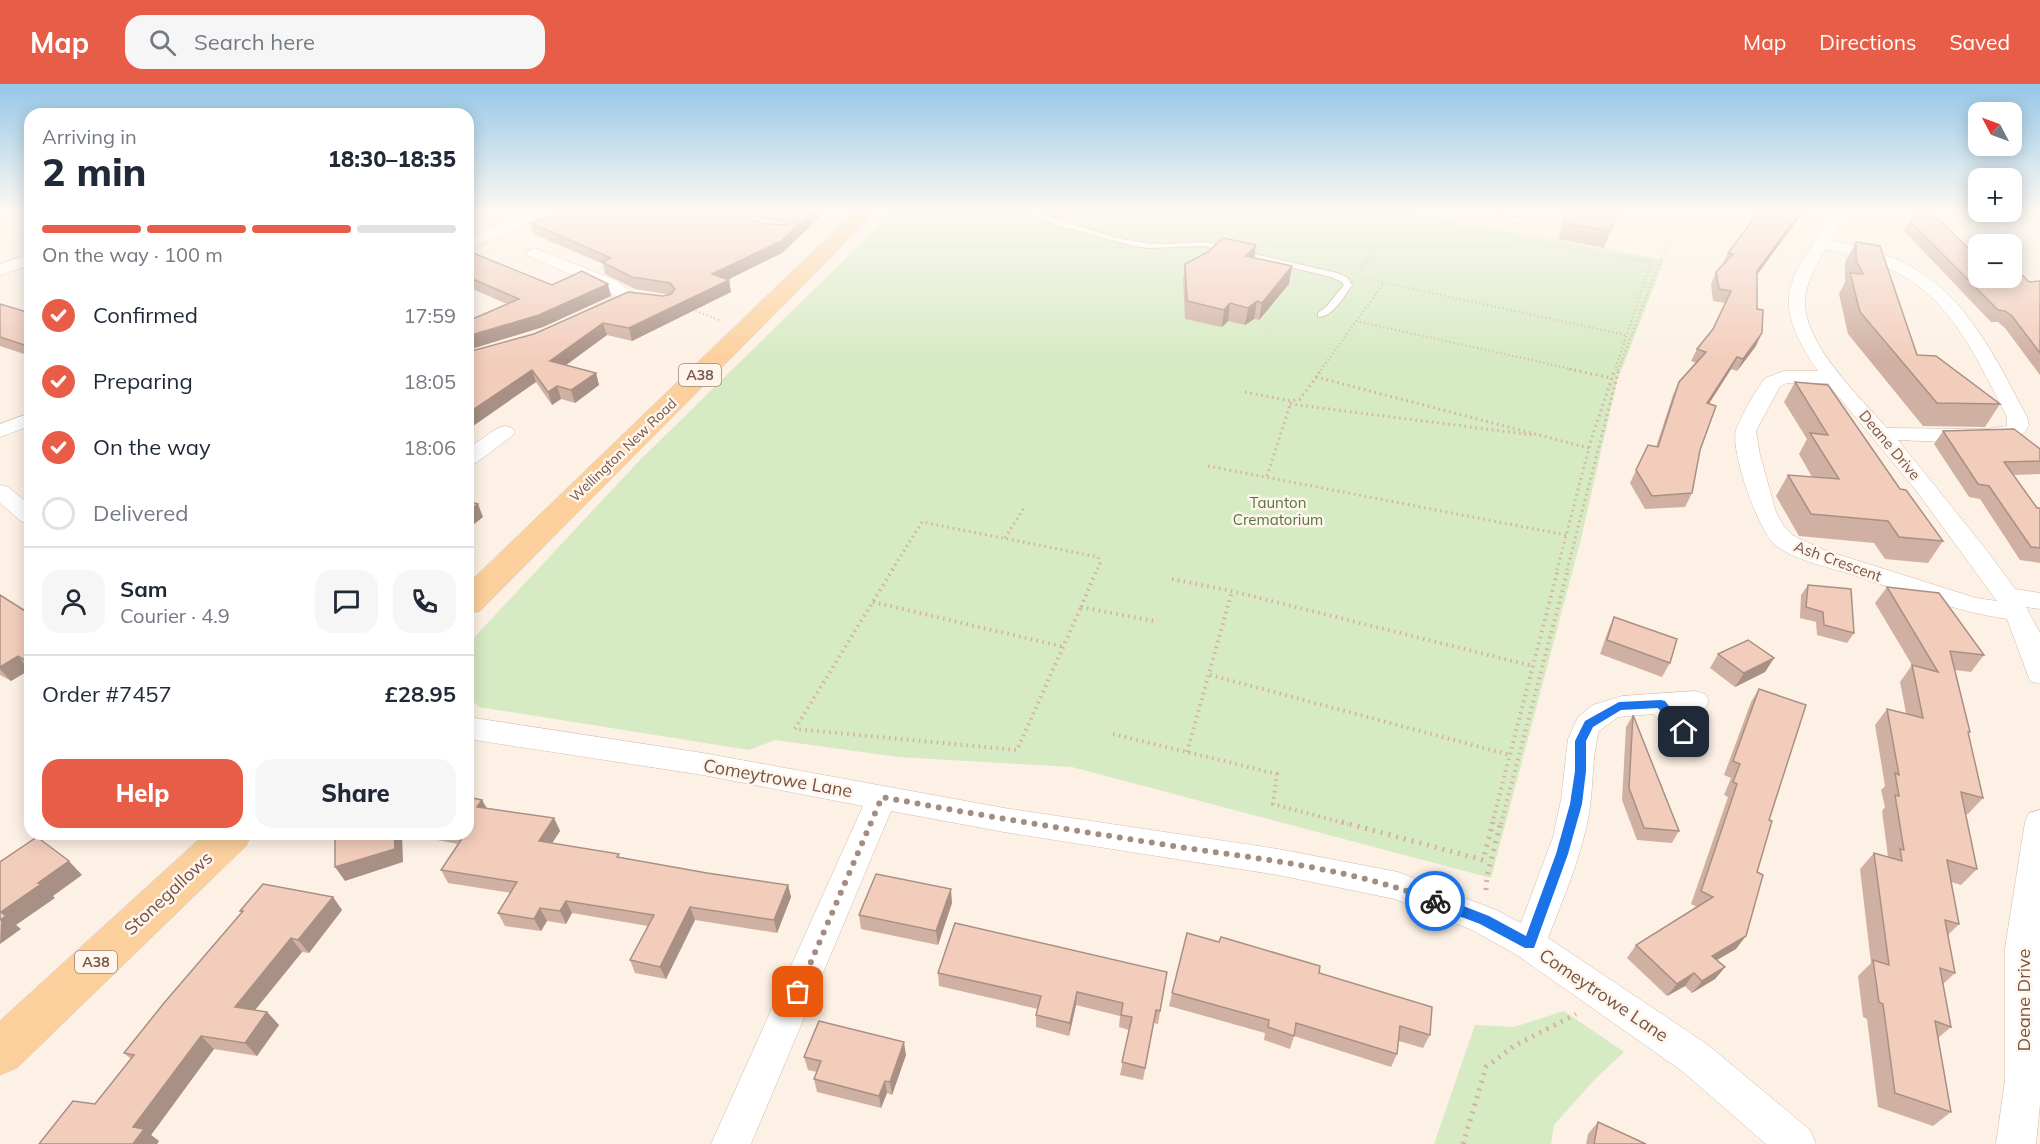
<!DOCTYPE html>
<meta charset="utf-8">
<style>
body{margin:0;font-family:Mulish,sans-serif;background:#f6f6f7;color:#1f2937;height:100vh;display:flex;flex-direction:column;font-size:22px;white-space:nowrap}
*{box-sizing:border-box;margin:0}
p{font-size:20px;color:#747a83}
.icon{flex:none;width:33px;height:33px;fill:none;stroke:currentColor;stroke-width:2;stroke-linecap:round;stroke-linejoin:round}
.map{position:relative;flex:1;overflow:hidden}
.side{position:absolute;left:24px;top:24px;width:450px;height:732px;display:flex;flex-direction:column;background:#fff;border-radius:18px;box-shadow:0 3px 15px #0003}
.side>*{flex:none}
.needle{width:39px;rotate:311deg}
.buttons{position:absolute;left:1968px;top:18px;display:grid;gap:12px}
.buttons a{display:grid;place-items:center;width:54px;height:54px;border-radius:12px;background:#fff;box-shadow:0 3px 15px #0003;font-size:30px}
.pin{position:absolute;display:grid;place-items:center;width:51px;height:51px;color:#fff;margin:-26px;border-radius:12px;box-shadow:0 3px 9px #0006}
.courier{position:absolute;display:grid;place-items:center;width:60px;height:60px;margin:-30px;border:4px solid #1a73e8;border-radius:50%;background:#fff;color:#222;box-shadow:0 2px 8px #0007}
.head em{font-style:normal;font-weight:800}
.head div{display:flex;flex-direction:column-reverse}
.head{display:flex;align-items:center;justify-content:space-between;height:102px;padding:0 18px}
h1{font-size:39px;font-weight:800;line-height:45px}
.bar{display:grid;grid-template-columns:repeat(4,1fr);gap:9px 6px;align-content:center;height:72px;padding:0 18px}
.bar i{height:8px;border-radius:4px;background:#e0e1e3}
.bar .selected{background:#e85d48}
.bar p{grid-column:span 4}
.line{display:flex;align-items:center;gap:15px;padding:0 18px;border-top:2px solid #e0e1e3}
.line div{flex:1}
.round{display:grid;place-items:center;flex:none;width:63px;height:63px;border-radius:18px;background:#f6f6f7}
ol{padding:0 18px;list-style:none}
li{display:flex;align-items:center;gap:18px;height:66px}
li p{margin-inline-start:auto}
li .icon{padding:6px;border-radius:50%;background:#e85d48;color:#fff;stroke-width:4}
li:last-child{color:#747a83}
li i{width:33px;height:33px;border:3px solid #e0e1e3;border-radius:50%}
.primary-button{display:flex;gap:12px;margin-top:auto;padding:12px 18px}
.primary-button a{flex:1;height:69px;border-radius:18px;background:#e85d48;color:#fff;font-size:24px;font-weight:800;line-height:69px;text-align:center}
.primary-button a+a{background:#f6f6f7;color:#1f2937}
header{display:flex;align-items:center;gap:36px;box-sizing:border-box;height:84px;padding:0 30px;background:#e85d48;color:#fff}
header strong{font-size:28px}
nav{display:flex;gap:33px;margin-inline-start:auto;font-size:21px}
.search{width:420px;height:54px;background:#f6f6f7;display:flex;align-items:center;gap:15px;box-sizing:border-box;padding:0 21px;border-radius:18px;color:#747a83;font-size:22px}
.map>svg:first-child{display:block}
.green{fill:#d6eac3}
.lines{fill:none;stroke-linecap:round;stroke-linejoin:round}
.lane-casing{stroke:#d0baad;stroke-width:2}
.street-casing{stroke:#d0baad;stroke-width:1}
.primary-casing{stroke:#d9cfcc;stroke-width:1}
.path-far3{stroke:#d7b09f;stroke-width:2;stroke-dasharray:1 3;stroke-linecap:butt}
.path-far2{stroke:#d7b09f;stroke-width:3;stroke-dasharray:1.5 4;stroke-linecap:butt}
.path-far1{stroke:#d7b09f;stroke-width:4;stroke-dasharray:1.5 4.5;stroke-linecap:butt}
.path{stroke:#d7b09f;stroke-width:5;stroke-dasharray:2 6;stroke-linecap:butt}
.lane{fill:#fff;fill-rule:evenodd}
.street{fill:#fff;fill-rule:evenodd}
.primary{fill:#fcd09c;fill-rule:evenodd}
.wall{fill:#d0b0a2}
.shaded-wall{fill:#a99084}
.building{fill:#f2cdbc;stroke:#a99084;stroke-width:1.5}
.route{fill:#1a73e8}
.done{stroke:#a58c80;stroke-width:6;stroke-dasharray:0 10.8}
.labels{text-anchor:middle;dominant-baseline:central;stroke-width:5;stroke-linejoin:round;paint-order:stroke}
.shield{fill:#fff5eb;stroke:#9f857a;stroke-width:1.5}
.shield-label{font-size:14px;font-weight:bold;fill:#765549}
.far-street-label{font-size:14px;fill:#765549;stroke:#fff5eb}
.street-label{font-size:15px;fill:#765549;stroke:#fff5eb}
.park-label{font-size:15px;fill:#54763e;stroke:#fff5eb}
.near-street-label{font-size:18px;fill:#765549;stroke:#fff5eb}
</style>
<header>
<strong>Map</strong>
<div class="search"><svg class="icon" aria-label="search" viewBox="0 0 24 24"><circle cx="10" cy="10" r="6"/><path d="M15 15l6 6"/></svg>Search here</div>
<nav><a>Map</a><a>Directions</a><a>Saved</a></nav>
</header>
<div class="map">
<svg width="2040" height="1060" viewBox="0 0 2040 1060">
<rect width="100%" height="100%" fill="#fdf1e5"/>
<g class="green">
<path d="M894,127H1399L1664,176L1617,297L1581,455L1491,794L1072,683L898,673L775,656L749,666L479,623L468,612V560L638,378Z"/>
<path d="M1564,927L1624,968L1595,995L1554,1041L1551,1060H1434L1475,941L1514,943Z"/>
</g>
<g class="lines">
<g class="lane-casing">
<g id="lane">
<path d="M1026,127C1040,127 1051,134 1065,138C1091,146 1118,156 1145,159C1173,163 1206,151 1231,166L1227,168L1203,162L1147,164L1130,161L1057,141Z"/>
<path d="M1462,127H1477L1515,135L1524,130V127H1532L1530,133L1516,139Z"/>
<path d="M1246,168L1337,189L1348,194L1352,201C1344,212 1333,233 1318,233V229L1327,222L1344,201L1342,198L1331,193L1246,172Z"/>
</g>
</g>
<g class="street-casing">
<g id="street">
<path d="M532,127H553L551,130L468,165V154Z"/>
<path d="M1834,127H1849L1831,156C1856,163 1883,168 1906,180C1966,209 1997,277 2027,333L2029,341C2027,344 2024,350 2020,352C2001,362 1923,357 1898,356L1988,468L2015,505L2040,509V525L2026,523L2040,549V600L2030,597L2007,535C1953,527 1902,507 1850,490C1828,483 1791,475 1774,460C1758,445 1730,367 1736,346C1741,331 1756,307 1765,294L1784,287H1818C1766,211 1791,196 1834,127ZM1826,165C1850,171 1874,176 1896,188C1953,217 1979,279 2007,333V342L1986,345L1887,344C1860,313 1803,260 1805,216C1806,198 1817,180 1826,165ZM1787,299H1827L1915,405L1997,517L1976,514L1824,466L1792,451L1783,441L1776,428L1760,371L1756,347L1780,302Z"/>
<path d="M534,164L615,196L638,212L635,216L609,229H597L594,225L597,221L616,212L603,204L528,172L526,169Z"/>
<path d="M30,170V181L0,191V180Z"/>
<path d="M30,329V342L0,353V340Z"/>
<path d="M505,342L512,344L515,348L512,352L476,379L468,380V364L498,344Z"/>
<path d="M0,401L8,403L30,421V440L22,438L0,419Z"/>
<path d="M1695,607L1705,610L1709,617L1705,624L1684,628L1698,648L1694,656C1672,662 1666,646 1654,630L1618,633L1599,647C1591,675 1594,706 1588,735C1580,776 1563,815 1548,854L1708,961L1810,1046L1816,1060H1766L1682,987L1517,871L1472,846L1395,815L1278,791L1004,748L891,727L751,1060H711L863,722L703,691L468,655V633L703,669L1004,724L1278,765L1398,788L1496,826L1521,839L1553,753L1561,716L1568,655L1578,633L1593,621L1622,612Z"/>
<path d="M2040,726V1020L2036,1060H1996L2005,996V864L2025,738L2029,729Z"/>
</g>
</g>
<g class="primary-casing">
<g id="primary">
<path d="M855,127H877L480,527L468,530V500Z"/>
<path d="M205,750H252L246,762L17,984L0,991V937Z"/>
</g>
</g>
<g class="path-far3">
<path d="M1123,127L1177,142"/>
<path d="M1326,127L1392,140"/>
<path d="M1173,141L1197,127"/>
<path d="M1515,155L1651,178L1615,286"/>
<path d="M1361,186L1392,140L1399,135L1475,148"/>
<path d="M1362,194L1626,251"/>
<path d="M692,225L721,237"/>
<path d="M1356,237L1576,286"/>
<path d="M1321,286L1384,199"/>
<path d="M1618,286L1661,175L1691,127"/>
</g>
<g class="path-far2">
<path d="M1569,285L1611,294"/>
<path d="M1316,293L1589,364"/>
<path d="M1245,308L1291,317L1300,315L1322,285"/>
<path d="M1290,320L1533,351"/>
<path d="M1208,382L1566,451"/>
<path d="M1267,392L1291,318"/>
<path d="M1005,454L1025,422"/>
<path d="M892,486L922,438L1098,473L1100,479L1097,486"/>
<path d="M1557,486L1591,356L1615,285"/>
<path d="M1567,486L1619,285"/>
</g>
<g class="path-far1">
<path d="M893,485L795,645L1017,666L1081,523"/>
<path d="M1172,495L1227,506L1533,582"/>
<path d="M873,518L1064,563"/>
<path d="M1081,523L1154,537"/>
<path d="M1081,523L1097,485"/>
<path d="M1210,591L1510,671"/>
<path d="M1113,650L1277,690L1273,720L1348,740"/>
<path d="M1187,668L1232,507"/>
<path d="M1492,740L1558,485"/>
<path d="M1501,740L1568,485"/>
</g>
<g class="path">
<path d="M1342,738L1483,776L1493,738"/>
<path d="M1486,806L1487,792L1501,738"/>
<path d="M1463,1060L1486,983L1514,962L1576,930"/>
</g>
<use href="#lane" class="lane"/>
<use href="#street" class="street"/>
<use href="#primary" class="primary"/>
</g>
<g class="wall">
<path d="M22,127H30V135Z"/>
<path d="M733,127H826L782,169L727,196H729L731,208L632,257L607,251L565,281L596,289L599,301L575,319L561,315L552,321L536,298L473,342H468V268L671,211L635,205L605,190L603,180L534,150L531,139L790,141L792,140L746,133Z"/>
<path d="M1618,127L1604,164L1558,155L1563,139Z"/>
<path d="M1910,137L1978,194L2029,198L2040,197V291L2005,244L1998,238H1991L1904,147Z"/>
<path d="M1750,140L1757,191L1756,262L1737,287L1731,285L1709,320L1692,409L1685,423L1645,425L1630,399L1648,361L1656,363L1673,311L1679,298L1696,279L1691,277L1697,265L1713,245L1726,219L1713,217L1711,200L1716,188L1724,180H1723L1728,169Z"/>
<path d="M1856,158L1917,271L2000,320L1985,343L1923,342L1848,250L1839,210L1845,198V178Z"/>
<path d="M1256,161L1254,174L1292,182L1289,200L1259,236L1254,235L1245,241L1228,237L1222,243L1185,235L1183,197L1185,180Z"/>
<path d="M468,167L552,201L611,212L543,243L468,266V237L507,220L468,203Z"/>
<path d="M0,220L30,229V272L0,262Z"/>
<path d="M1795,298L1900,405L1943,457L1928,479L1885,475L1874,459L1799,452L1776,412L1788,391L1812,393L1799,370L1807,355L1784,318Z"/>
<path d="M1943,347L2040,365V390L2013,391L2037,424H2040V479L2020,476L1980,415L1969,413L1934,360Z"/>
<path d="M1808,501L1854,549L1847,559L1817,551L1816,538L1800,534L1801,511Z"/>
<path d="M1887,503L1984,571L1971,588L1955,586L1970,648L1968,650L1983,714L1968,730H1965L1977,785L1961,801L1951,798L1959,840L1948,851L1955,889L1943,900L1951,943L1938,954L1951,1028L1933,1042L1878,1023L1867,935L1863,933L1858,892L1871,879L1860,785L1874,769L1888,773L1882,727L1885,723L1881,706L1885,702L1875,641L1887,625L1906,629L1900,598L1912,581L1875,519Z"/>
<path d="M0,511L30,530V586L11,597L0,591Z"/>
<path d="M1614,533L1670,579L1662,593L1600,570L1608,547Z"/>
<path d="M1718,570L1774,574L1765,588L1735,603L1710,584Z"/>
<path d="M1759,605L1769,736L1757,788L1736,865L1717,876L1725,883L1715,895L1692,909L1685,902L1667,912L1627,874L1636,861L1697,823L1691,820L1728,713L1724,711L1731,694L1724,691L1751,618Z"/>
<path d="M1633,631L1679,747L1672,759L1637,756L1622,716L1626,643Z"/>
<path d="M482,716L487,724L554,734L560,747L552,759L620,773L707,789L788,801L791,813L777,849L695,836L666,895L635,889L630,876L648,842L572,829L566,840L547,837L541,847L505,842L498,829L511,809L448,799L441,786L458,760L432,755L430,750H468Z"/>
<path d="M69,750H86L81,755Z"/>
<path d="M333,813L342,826L309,869L302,868L255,926L267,928L279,941L257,972L214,965L151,1051L159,1057L157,1060H39L95,1020L131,975L124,969L242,829L240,827Z"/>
<path d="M952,819L938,861L861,845L859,831Z"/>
<path d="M1167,888L1158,940L1154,939L1143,996L1120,991L1129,946L1119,943L1120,932L1076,921L1069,952L1036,943V931L1038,925L939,902L938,889Z"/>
<path d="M1319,889L1430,951L1423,964L1399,957L1397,970L1391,983L1294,952L1290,965L1264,956L1265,949L1169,922L1172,909Z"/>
<path d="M906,971L892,1011L887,1009L881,1024L817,1008L814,995L817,988L808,986L804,973Z"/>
<path d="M1598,1038L1646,1060H1586L1588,1050Z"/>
</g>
<g class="shaded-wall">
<path d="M813,127H826L782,169L715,202L712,190Z"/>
<path d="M1801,127H1804L1751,199L1757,187Z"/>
<path d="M1256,161L1254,178L1246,172Z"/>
<path d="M1292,182L1289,200L1259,236L1262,219Z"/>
<path d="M729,196L731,208L632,257L629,244Z"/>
<path d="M608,200L611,212L543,243L468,266V252Z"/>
<path d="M1257,217L1254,235L1245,241L1248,224Z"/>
<path d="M1230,219L1228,237L1222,243L1224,226Z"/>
<path d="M603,239L607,251L554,290L550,277Z"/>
<path d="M1762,249L1756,262L1737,287L1743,275Z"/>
<path d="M1737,273L1731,285L1701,332L1707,319Z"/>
<path d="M532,286L536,298L473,342L468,330Z"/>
<path d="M596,289L599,301L575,319L571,306Z"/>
<path d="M557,302L561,315L552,321L548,308Z"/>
<path d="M478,420L483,433L468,445V427Z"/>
<path d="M18,572L29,586L11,597L0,585V583Z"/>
<path d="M1774,574L1765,588L1735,603L1744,589Z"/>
<path d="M482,716L489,729L477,723Z"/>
<path d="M554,734L560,747L545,770L539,757Z"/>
<path d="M470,742L477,755L461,760L456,750H468V743Z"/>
<path d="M76,750H86L81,755Z"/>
<path d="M394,750H402L403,778L345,797L335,783Z"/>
<path d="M69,777L82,791L53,812L55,814L16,841L21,845L0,860L1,828L38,799Z"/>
<path d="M788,801L791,813L777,849L774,836Z"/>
<path d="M951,805L952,819L938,861L936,847Z"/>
<path d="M333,813L342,826L309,869L298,856Z"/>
<path d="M566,817L572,829L566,840L560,827Z"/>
<path d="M690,823L695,836L666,895L660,883Z"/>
<path d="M540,824L547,837L541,847L534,835Z"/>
<path d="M1746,852L1736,865L1703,884L1712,872Z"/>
<path d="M291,854L302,868L247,936L235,923Z"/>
<path d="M1725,883L1715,895L1692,909L1702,897Z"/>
<path d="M1694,889L1685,902L1667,912L1677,900Z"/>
<path d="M1077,908L1076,921L1069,952L1070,939Z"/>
<path d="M267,928L279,941L257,972L245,959Z"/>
<path d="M201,952L214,965L151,1051L159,1057L157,1060H133V1043Z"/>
<path d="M904,958L906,971L892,1011L890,998Z"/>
<path d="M885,997L887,1009L881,1024L879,1012Z"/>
</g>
<g class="building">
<path d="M562,127H723L766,140L790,141L798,137V133L790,128L783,127H813L781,157L712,190L729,196L629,244L603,239L550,277L596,289L571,306L557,302L548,308L532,286L468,329V268L534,250L628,208L663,212L671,210L675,205L670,199L632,193L602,178L611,174L531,139Z"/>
<path d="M1568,127H1618L1610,147L1563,139Z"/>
<path d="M1756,127H1801L1757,187V225L1763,226L1762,249L1743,275L1737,273L1707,319L1716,322L1700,366L1692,409L1652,412L1636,386L1648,361L1658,363L1679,298L1706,268L1697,265L1713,245L1731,207L1719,205L1716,188L1733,170L1728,169L1750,140Z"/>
<path d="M1919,127H1930L1978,174V194H2012V186H2017L2029,198L2040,197V269L2012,232L2005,227L1998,226L1910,137Z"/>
<path d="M1223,154L1256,161L1246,172L1292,182L1262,219L1257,217L1248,224L1230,219L1224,226L1187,217L1185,180L1208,168Z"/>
<path d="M1856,158L1880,162L1917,271L1936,272L2000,320L1937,319L1860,228L1850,189L1863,190L1856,176Z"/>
<path d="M468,167L552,201L582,187L608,200L539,231L468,252V237L519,215L468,193Z"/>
<path d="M0,220L30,229V263L0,253Z"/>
<path d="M1795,298L1828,301L1900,405L1906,406L1943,457L1899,453L1888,437L1811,430L1788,391L1839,395L1810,349L1828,351Z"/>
<path d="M2014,345L2040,365V377L2004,378L2037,424H2040V464L2031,463L1989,402L1978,400L1943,347Z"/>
<path d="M468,417L478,420L468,427Z"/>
<path d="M1808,501L1851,505L1854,549L1824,541L1823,528L1806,523Z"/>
<path d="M1887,503L1939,509L1984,571L1950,567L1970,648H1968L1983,714L1961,708L1977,785L1947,776L1959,840L1945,836L1955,889L1940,884L1951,943L1935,937L1951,1028L1895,1009L1883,920L1879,918L1873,876L1889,881L1874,769L1902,777L1900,765L1904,766L1895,711L1899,712L1895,689L1899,691L1887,625L1923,634L1912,581L1938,588Z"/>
<path d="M0,511L30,530V579L18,572L0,583Z"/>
<path d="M1614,533L1677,555L1670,579L1607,556Z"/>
<path d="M1748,556L1774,574L1744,589L1718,570Z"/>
<path d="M1759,605L1806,621L1769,736L1772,737L1757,788L1763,791L1746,852L1712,872L1725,883L1702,897L1694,889L1677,900L1636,861L1713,813L1701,807L1737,700L1733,698L1740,680L1733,677Z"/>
<path d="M1633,631L1679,747L1644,744L1629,704Z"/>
<path d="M468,713L482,716L477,723L554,734L539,757L619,770L617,773L707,789L788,801L774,836L690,823L660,883L630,876L654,831L566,817L560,827L540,824L534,835L498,829L517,798L441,786L465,750H468V745L470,742L468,743Z"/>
<path d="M335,750H394L395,765L335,783Z"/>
<path d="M37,753L69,777L38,799L41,800L1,828L6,832L0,836V778Z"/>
<path d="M876,790L951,805L936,847L859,831Z"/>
<path d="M263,800L333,813L298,856L291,854L235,923L267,928L245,959L201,952L133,1043L144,1045L133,1060H39L73,1017L95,1020L134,971L124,969L164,919L243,827H240Z"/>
<path d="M955,839L1167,888L1160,927L1156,926L1145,984L1122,978L1132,933L1121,931L1123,919L1077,908L1070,939L1036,931L1041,912L938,889Z"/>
<path d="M1187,849L1219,858L1221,853L1320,882L1319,889L1432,923L1430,951L1400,942L1397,970L1296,939L1294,952L1268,943L1269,936L1172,909Z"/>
<path d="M819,937L904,958L890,998L885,997L879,1012L814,995L821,977L804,973Z"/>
<path d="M1598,1038L1646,1060H1594Z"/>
</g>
<linearGradient id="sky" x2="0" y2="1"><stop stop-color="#95c7e8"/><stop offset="0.46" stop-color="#fef9f3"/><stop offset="1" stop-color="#fef9f3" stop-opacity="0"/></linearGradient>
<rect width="2040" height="276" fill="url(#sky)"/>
<path class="route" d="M1661,616L1665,617L1687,645V651H1680L1658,624L1621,626L1593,643L1586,657V687L1582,720L1568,770L1534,864H1525L1480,840L1430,821L1428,817L1430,813L1435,811L1489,832L1526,852L1556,770L1570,720L1575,687V657L1585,637L1619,618Z"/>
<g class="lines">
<path class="done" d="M798,908L882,713C983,732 1084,748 1186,764C1269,776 1356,786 1435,817"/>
</g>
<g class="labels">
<g class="shield">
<rect x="679" y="280" width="42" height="22" rx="4.5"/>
<rect x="75" y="867" width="42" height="22" rx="4.5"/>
</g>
<g class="shield-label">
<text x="700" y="291">A38</text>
<text x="96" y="878">A38</text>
</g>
<g class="far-street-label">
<text transform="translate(623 366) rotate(-44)">Wellington New Road</text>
</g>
<g class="street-label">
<text transform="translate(1890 361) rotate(50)">Deane Drive</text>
<text transform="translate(1838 477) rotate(20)">Ash Crescent</text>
</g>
<g class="park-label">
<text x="1278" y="418">Taunton<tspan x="1278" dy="17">Crematorium</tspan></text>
</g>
<g class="near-street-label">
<text transform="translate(778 694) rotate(10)">Comeytrowe Lane</text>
<text transform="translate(168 809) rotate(-43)">Stonegallows</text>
<text transform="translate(1604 911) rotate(34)">Comeytrowe Lane</text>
<text transform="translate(2023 916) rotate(-90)">Deane Drive</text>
</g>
</g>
</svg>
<div class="buttons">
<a><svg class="needle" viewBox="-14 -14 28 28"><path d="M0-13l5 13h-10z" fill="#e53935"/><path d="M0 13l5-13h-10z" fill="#747a83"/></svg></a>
<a>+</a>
<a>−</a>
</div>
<div class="pin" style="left:798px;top:908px;background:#ea580c"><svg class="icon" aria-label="bag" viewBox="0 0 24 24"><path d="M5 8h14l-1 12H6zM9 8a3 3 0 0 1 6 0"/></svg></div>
<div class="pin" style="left:1684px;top:648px;background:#1f2937"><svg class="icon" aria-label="home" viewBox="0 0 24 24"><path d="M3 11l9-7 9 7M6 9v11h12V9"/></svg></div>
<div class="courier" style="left:1435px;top:817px"><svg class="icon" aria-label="bike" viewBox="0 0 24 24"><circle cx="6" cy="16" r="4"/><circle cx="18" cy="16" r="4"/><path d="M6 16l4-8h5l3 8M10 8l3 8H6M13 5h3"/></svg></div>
<section class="side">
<div class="head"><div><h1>2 min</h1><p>Arriving in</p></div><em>18:30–18:35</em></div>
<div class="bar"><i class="selected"></i><i class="selected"></i><i class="selected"></i><i></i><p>On the way · 100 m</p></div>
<ol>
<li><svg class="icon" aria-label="check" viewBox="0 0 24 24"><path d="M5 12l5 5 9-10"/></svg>Confirmed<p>17:59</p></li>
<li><svg class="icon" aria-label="check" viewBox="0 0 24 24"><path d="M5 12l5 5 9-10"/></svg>Preparing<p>18:05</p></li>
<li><svg class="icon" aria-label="check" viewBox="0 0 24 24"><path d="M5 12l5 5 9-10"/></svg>On the way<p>18:06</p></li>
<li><i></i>Delivered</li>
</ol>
<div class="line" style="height:108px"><a class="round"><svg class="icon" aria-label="person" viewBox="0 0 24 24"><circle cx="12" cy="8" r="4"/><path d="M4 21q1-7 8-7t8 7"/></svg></a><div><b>Sam</b><p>Courier · 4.9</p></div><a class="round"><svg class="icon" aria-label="chat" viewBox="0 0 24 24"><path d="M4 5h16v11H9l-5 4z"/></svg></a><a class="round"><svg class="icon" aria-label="phone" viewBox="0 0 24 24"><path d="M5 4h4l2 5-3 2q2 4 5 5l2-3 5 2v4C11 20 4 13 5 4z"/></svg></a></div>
<div class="line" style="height:78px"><div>Order #7457</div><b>£28.95</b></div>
<div class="primary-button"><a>Help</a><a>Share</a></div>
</section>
</div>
